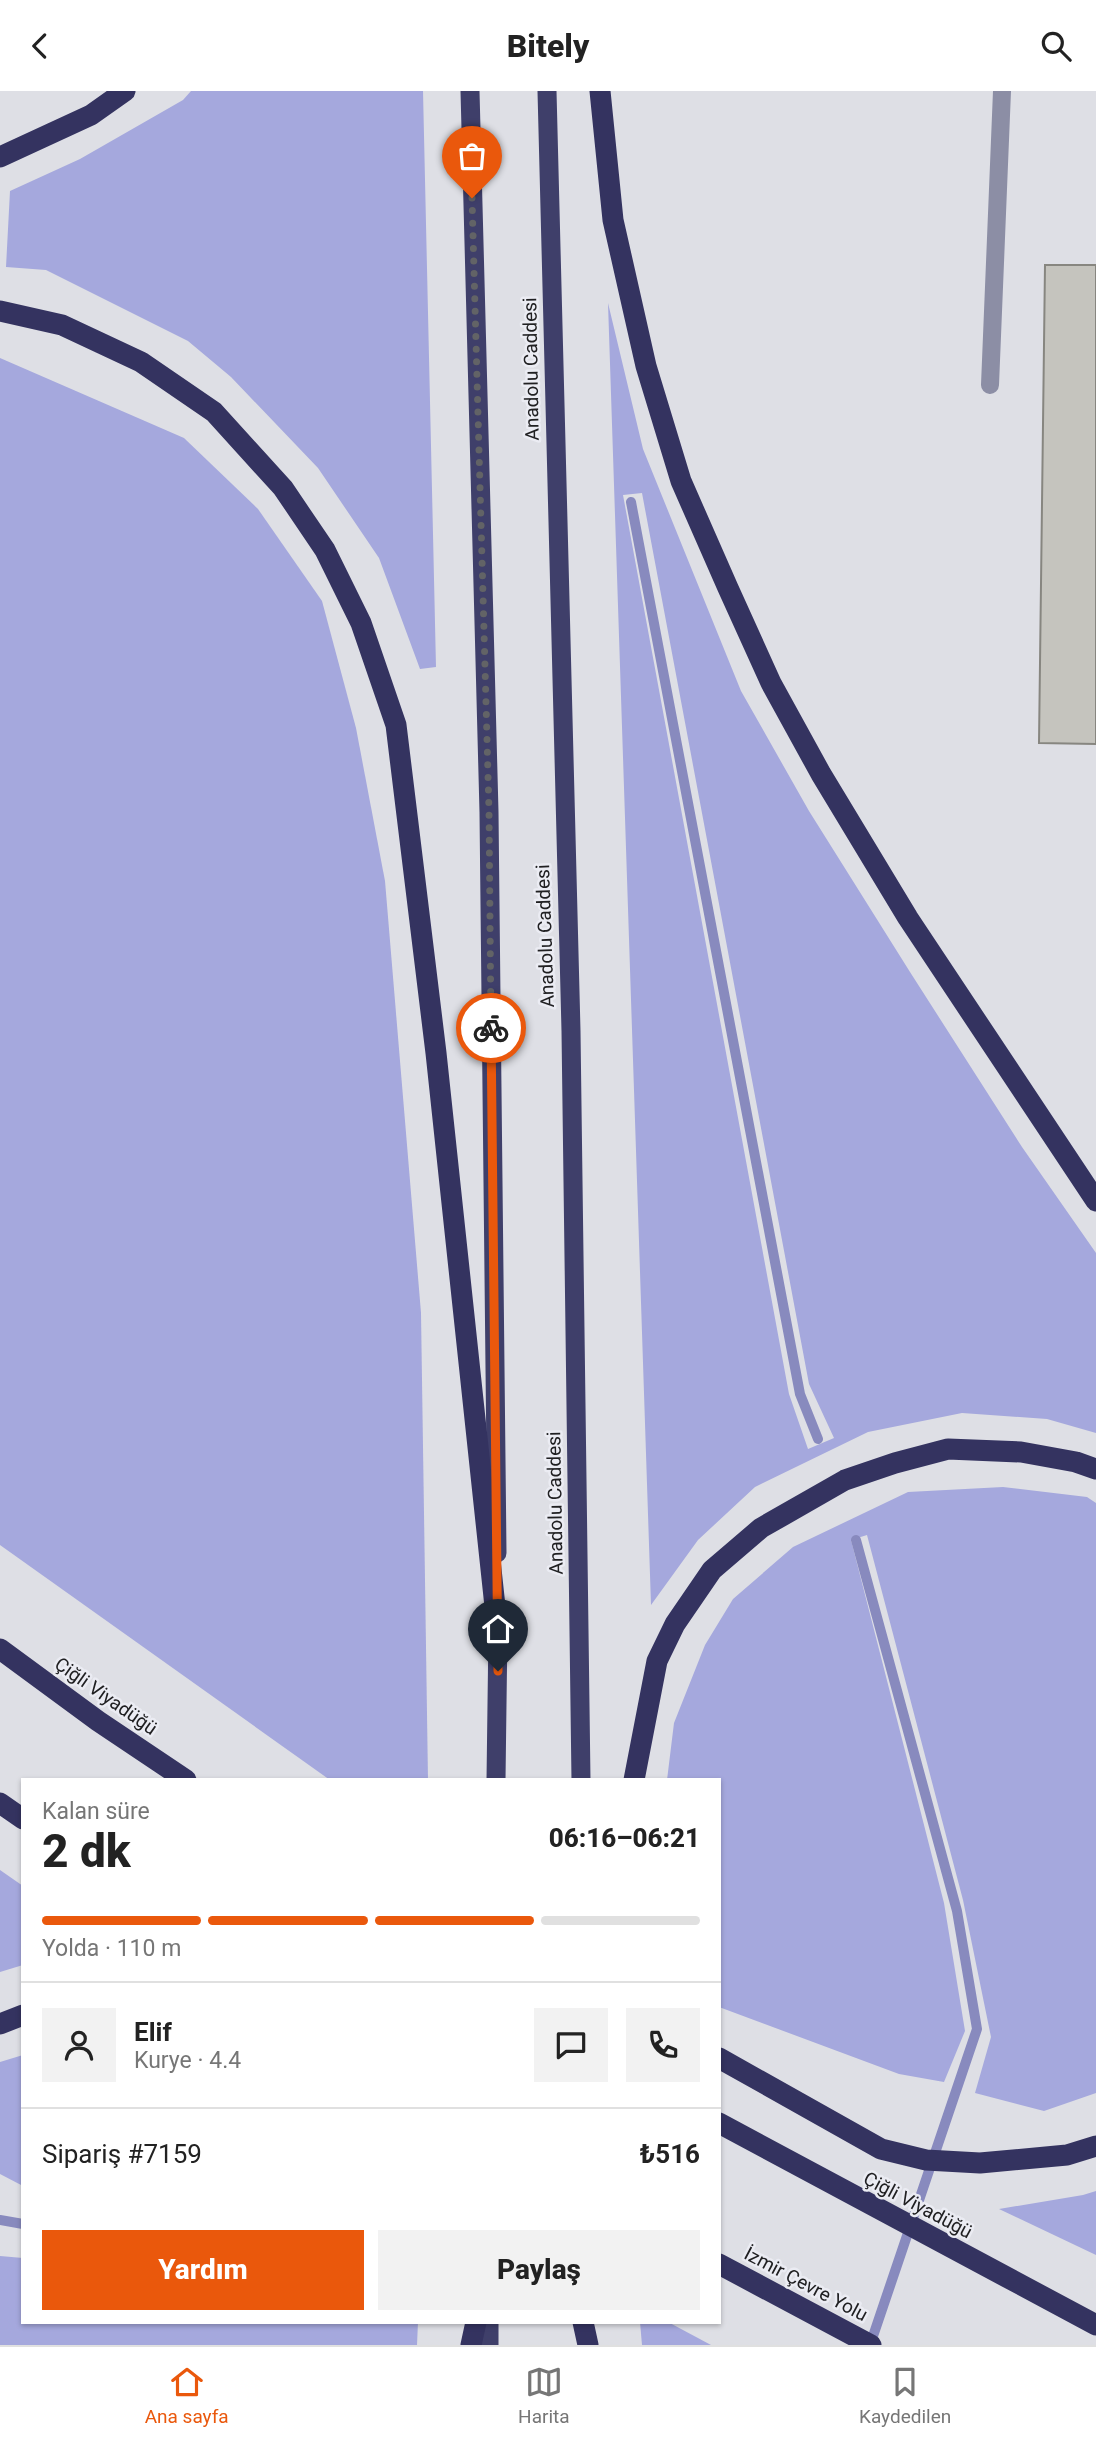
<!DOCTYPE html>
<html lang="tr">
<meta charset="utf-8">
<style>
body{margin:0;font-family:Roboto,sans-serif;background:#f2f2f2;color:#222;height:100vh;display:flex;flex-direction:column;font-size:26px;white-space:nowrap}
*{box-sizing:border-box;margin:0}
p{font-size:23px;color:#767676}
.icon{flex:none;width:38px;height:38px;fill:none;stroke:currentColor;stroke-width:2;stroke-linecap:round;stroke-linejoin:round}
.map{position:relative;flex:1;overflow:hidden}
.panel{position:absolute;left:21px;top:1687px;width:700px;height:546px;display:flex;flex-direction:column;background:#fff;border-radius:0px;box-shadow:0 2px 5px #0004}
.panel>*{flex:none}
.pin{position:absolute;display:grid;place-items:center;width:60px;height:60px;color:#fff;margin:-72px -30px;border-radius:50% 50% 50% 0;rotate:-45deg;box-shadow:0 0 7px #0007}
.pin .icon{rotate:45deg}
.courier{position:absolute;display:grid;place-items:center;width:70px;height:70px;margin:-35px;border:5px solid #ea580c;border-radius:50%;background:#fff;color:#222;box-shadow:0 2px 9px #0007}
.summary em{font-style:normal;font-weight:800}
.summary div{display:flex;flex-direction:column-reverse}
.summary{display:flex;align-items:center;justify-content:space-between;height:119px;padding:0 21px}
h1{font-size:46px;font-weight:800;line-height:52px}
.bar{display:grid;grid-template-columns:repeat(4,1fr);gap:10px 7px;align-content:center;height:84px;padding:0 21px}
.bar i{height:9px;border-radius:5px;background:#e0e0e0}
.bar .on{background:#ea580c}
.bar p{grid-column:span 4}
.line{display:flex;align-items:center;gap:18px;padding:0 21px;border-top:2px solid #e0e0e0}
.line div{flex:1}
.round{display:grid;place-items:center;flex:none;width:74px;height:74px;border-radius:0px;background:#f2f2f2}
.action{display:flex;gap:14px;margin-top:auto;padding:14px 21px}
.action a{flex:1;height:80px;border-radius:0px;background:#ea580c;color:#fff;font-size:28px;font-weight:800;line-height:80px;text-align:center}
.action a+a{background:#f2f2f2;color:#222}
header{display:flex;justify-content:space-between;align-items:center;height:91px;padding:0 21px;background:#fff;font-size:32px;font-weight:800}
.dock{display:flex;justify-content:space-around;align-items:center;height:98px;border-top:2px solid #e0e0e0;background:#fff;font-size:19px;color:#767676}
.dock a{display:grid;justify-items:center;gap:4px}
.dock .on{color:#ea580c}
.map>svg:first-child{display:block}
.green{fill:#a5a8dd;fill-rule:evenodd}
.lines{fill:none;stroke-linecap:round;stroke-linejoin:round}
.stream{stroke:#888abe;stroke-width:10}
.building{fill:#c5c4be;stroke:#878680;stroke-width:2}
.minor{stroke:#8c8ea5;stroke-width:18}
.trunk{stroke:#3f3f6a;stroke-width:19}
.motorway{stroke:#343360;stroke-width:21}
.done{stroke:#626366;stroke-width:7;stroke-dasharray:0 12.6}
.route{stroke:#ea580c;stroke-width:9}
.labels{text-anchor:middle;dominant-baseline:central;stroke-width:5;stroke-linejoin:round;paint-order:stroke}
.street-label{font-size:19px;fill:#202022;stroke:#ebecf3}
</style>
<header><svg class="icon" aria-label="back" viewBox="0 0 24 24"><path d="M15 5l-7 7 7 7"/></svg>Bitely<svg class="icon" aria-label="search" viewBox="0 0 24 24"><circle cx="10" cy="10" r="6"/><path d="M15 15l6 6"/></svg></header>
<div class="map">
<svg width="1096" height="2254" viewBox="0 0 1096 2254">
<rect width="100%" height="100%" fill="#dedfe5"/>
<g class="green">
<path d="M191,0H423L436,576L420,578L379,467L318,377L231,286L188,250L46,179L6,176L10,100L80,68L183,9Z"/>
<path d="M608,212L643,358L741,600L809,720L910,881L1022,1056L1096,1162V1342L1047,1328L962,1322L868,1341L755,1396L698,1449L651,1514ZM642,402L809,1293L834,1347L808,1358L789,1303L623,404Z"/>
<path d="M0,267L184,347L258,418L322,510L356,637L385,790L421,1222L428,1689H330L0,1454Z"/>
<path d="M1003,1396L1087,1406L1096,1412V2002L1044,2020L975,2002L991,1946L963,1809L867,1444L851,1449L944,1812L965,1940L944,1991L899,1983L719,1916V1689H667L674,1632L705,1554L733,1508L793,1456L908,1401Z"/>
<path d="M0,1779L23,1795V1874L0,1881Z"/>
<path d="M23,1964V2095L0,2083V1971Z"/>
<path d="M1096,2100V2164L999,2118L1083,2104Z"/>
<path d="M0,2165L23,2167V2231H418L417,2254H0Z"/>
<path d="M640,2231H668L711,2254H642Z"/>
</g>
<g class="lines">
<g class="stream">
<path d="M631,411L800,1303L818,1348"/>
<path d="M856,1449L957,1820L977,1938L870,2254"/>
<path d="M0,2129L23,2133"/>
</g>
</g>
<path class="building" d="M1045,174H1096V653L1039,652Z"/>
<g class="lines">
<path class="minor" d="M990,294L1002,0"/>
<g class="trunk">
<path d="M470,0L489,721L497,1462"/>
<path d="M547,0L571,940L581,1689"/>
<path d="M496,1689L498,1537"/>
<path d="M489,2231V2254"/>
</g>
<g class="motorway">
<path d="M600,0L613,129L646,275L681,390L728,497L771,592L821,683L908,827L1096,1110"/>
<path d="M0,66L91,24L125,0"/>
<path d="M0,220L62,234L141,271L214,321L283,397L325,459L361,532L396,634L436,962L499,1553"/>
<path d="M0,1558L98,1630L186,1689"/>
<path d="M634,1689L657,1570L675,1533L712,1479L761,1437L845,1389L895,1372L948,1358L1021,1361L1076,1371L1096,1378"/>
<path d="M0,1712L23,1728"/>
<path d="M0,1933L23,1924"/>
<path d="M719,1967L881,2058L926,2069L980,2072L1067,2064L1096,2055"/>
<path d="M719,2032L1096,2234"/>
<path d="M719,2173L871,2254"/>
<path d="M583,2231L588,2254"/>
<path d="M471,2254L476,2231"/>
</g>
</g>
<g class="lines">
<path class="done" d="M472,107L489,720L491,937"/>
<path class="route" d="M491,937L498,1580"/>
</g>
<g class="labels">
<g class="street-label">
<text transform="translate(531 278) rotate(-91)">Anadolu Caddesi</text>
<text transform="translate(545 845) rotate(-92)">Anadolu Caddesi</text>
<text transform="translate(555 1412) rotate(-91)">Anadolu Caddesi</text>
<text transform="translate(106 1605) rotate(35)">Çiğli Viyadüğü</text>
<text transform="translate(918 2114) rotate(28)">Çiğli Viyadüğü</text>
<text transform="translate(806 2193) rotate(28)">İzmir Çevre Yolu</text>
</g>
</g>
</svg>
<div class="pin" style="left:472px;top:107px;background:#ea580c"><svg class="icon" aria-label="bag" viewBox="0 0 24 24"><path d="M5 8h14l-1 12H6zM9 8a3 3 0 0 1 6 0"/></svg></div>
<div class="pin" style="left:498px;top:1580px;background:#1f2937"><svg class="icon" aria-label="home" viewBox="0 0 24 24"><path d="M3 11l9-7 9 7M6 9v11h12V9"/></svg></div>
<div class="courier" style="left:491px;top:937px"><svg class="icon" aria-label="bike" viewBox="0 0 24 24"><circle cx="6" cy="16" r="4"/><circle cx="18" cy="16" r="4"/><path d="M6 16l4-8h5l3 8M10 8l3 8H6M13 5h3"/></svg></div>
<section class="panel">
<div class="summary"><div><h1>2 dk</h1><p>Kalan süre</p></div><em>06:16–06:21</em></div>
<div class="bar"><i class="on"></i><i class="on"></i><i class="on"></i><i></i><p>Yolda · 110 m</p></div>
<div class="line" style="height:126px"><a class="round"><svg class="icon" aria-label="person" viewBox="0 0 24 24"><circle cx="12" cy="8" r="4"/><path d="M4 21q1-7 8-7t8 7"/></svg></a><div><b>Elif</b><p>Kurye · 4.4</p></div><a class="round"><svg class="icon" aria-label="chat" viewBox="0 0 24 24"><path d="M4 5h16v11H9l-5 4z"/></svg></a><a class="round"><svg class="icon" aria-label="phone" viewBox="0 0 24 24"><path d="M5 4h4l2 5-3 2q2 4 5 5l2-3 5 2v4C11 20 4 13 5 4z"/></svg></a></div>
<div class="line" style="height:91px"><div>Sipariş #7159</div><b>₺516</b></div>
<div class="action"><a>Yardım</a><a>Paylaş</a></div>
</section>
</div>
<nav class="dock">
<a class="on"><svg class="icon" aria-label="home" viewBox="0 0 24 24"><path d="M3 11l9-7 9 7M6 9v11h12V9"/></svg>Ana sayfa</a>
<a><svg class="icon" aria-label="map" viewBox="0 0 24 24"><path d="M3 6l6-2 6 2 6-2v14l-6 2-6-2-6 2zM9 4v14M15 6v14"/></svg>Harita</a>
<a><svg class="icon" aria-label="saved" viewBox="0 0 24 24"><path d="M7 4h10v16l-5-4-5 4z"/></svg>Kaydedilen</a>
</nav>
